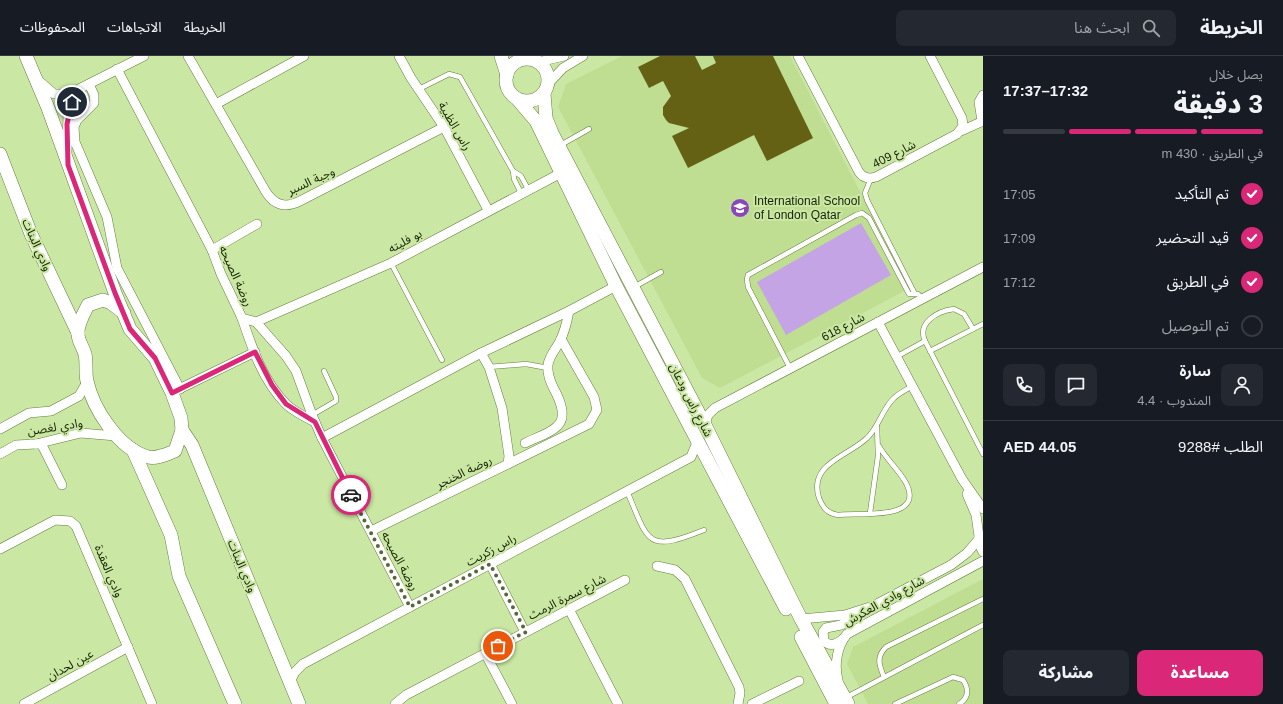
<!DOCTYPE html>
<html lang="ar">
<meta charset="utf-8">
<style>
body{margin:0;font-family:Arial,"Noto Sans Arabic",sans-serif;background:#242831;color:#f1f3f6;direction:rtl;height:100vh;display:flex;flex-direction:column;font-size:15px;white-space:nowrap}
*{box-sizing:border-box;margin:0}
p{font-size:13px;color:#9ea1a6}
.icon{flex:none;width:22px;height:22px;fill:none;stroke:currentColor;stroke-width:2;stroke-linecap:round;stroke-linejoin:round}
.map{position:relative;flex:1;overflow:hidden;direction:ltr}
.drawer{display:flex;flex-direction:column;background:#171b24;width:300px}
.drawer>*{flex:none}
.pin{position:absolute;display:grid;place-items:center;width:34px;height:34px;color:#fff;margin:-17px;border:2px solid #fff;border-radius:50%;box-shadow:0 1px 4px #0007}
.courier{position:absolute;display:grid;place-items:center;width:40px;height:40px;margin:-20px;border:3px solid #db2777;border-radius:50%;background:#fff;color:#222;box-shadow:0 1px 5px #0007}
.head em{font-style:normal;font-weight:800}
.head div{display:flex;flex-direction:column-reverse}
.head{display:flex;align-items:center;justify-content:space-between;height:68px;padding:0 20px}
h1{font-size:26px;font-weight:800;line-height:30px}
.bar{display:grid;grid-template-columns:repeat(4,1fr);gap:6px 4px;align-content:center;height:48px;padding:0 20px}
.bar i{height:5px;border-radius:3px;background:#363941}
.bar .current{background:#db2777}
.bar p{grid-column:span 4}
.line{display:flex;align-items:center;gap:10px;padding:0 20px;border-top:1px solid #363941}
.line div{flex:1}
.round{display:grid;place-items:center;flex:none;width:42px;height:42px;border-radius:8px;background:#242831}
ol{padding:0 20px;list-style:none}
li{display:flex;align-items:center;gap:12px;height:44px}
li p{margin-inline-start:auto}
li .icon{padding:4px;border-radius:50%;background:#db2777;color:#fff;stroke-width:4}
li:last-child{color:#9ea1a6}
li i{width:22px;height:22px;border:2px solid #363941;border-radius:50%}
.action{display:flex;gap:8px;margin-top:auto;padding:8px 20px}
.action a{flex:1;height:46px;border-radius:8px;background:#db2777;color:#fff;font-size:16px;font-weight:800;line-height:46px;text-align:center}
.action a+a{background:#242831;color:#f1f3f6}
header{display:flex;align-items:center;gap:24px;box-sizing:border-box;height:56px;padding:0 20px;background:#171b24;border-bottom:1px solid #363941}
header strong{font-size:19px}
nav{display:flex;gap:22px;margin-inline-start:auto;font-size:14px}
.search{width:280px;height:36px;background:#242831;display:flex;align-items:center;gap:10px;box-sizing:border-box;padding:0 14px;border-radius:8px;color:#9ea1a6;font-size:15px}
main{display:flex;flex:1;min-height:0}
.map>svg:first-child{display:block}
.built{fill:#bfde92}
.green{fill:#c4a4e4}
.building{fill:#646115}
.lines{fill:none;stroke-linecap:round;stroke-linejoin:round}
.lane-casing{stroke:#657f3e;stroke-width:5.5}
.street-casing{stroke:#657f3e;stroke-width:10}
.secondary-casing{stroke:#657f3e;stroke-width:14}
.lane{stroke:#fff;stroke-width:4.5}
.street{stroke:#fff;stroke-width:9}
.secondary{stroke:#fff;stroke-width:13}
.done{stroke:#56673e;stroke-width:4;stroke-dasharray:0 7.2}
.route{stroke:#db2777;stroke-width:5}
.labels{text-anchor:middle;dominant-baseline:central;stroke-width:4;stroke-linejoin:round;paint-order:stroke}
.street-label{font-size:12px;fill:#182207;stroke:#cae8a3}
.poi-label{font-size:12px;fill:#182207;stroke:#cae8a3;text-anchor:start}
</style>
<header>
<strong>الخريطة</strong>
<div class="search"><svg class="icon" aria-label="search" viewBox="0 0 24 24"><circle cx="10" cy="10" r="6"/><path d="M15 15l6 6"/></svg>ابحث هنا</div>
<nav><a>الخريطة</a><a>الاتجاهات</a><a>المحفوظات</a></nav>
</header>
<main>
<section class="drawer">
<div class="head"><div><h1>3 دقيقة</h1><p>يصل خلال</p></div><em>17:32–17:37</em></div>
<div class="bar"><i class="current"></i><i class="current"></i><i class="current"></i><i></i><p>في الطريق · 430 m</p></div>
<ol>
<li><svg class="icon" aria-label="check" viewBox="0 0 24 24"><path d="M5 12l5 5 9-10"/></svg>تم التأكيد<p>17:05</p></li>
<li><svg class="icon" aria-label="check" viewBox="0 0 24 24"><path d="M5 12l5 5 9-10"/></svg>قيد التحضير<p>17:09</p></li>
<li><svg class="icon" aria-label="check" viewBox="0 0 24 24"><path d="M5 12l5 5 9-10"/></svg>في الطريق<p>17:12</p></li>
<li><i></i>تم التوصيل</li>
</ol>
<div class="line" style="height:72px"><a class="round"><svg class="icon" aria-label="person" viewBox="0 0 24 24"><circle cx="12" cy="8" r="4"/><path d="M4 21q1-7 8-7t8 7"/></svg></a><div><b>سارة</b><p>المندوب · 4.4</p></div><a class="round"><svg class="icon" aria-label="chat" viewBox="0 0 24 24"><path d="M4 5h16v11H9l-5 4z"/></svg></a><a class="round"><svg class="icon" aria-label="phone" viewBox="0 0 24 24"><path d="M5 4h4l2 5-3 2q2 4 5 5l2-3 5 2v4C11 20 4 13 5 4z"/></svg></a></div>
<div class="line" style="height:52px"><div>الطلب #9288</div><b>AED 44.05</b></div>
<div class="action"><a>مساعدة</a><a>مشاركة</a></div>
</section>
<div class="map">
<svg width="983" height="648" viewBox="0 0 983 648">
<rect width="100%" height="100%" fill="#cae8a3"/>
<g class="built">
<path d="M622,0H790L910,232L720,332L702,322L558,51L566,28Z"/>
<path d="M983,523V648H868L847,608L853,591Z"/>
</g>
<path class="green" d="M861,167L891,219L786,279L757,226Z"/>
<path class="building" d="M660,0H695L702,14L716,7L713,0H773L813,82L767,105L754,79L688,112L672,80L689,72L669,67L666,64L663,59V51L671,40L663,25L649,32L638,11Z"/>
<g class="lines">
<g class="lane-casing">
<g id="lane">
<path d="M419,33L449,18L460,21L513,115L514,123L521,137"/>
<path d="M559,90L589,73"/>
<path d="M513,115L521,120L528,133"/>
<path d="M871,122L865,137L867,144L915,238"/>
<path d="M391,207L442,304"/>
<path d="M634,231L661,216"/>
<path d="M973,273L964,258L954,253C937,255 917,267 925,285L983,398"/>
<path d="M930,295L983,268"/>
<path d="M896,301L925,285"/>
<path d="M489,311L526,308L548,312"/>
<path d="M790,312L748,231L747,223L748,219L856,159L862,157L869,162L909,238H918L923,243"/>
<path d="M312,359L336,345V341L324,315"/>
<path d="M879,390C886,403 899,414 906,427C926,466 857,456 838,459C827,457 823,452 819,442C808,407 849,400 867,382C879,371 882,353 894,342C899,337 906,334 912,330"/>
<path d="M627,435C649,487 646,497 704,474"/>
<path d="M870,457L878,400L877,370"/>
<path d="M884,621C879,609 876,601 886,591L983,543"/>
<path d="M845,642L983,569"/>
<path d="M895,648L953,621L963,624C969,633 969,642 959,648"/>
</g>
</g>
<g class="street-casing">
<g id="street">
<path d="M188,0L266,136C275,150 286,152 300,145L444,71"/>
<path d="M399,0L411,22L444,71L488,154"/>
<path d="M798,0L859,116C863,122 869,123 876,121L957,78L963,70L962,62L930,0"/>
<path d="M538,6L564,0"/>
<path d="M117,13L212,194L221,218L242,262L256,266L286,300L296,315L312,359L322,382L410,551"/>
<path d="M38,24L54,38H69L144,0"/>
<path d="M89,28L94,39V47L77,64L74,71L75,86L107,161L117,212L180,333"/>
<path d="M548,28L563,12L583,0"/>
<path d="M216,48L304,0"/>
<path d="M982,65L979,46L983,39"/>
<path d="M961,75L983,65"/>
<path d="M67,97L68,57L77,35"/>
<path d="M212,194L257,168"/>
<path d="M242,262C252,292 263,325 286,348C293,355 305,361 315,366"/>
<path d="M256,266L391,207L561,117"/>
<path d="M878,266L962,423L983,453"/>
<path d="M175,335L255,296"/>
<path d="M705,369L708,359L715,352L983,211"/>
<path d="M0,373L29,357L51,355L79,340L87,326"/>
<path d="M322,382L481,297L569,255"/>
<path d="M525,387C556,373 574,370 554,333C550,325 547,318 548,309C549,300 556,293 560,285C565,275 567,266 569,255L616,230"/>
<path d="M36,388H41L44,393L62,429"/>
<path d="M0,398L16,389L36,388L81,377L116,380"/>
<path d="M508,408L589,368L597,354L594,341L561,283"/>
<path d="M967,438L976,459L979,480"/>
<path d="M371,475L508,408L509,400L502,352L489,311L481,297"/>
<path d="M979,482V488L983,496"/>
<path d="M0,493L55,464L70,465L76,470L152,648"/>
<path d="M490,508L525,576"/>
<path d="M657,510L675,514L685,523L739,631L740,637L738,648"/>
<path d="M569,553L618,648"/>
<path d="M801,563L845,559L873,550L951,509L967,497L979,483"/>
<path d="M843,583C837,588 830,591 824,585L823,576L826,572L841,569L860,558"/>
<path d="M485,597L512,648"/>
<path d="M838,624C834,609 837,590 847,578L983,505"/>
<path d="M290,626L295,616L303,608L691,401L698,384"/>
<path d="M24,648L128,591"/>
<path d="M395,648L406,639L625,524"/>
<path d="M752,648L799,625"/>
</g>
</g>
<g class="secondary-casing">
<g id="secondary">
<path d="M26,0L48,52L115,237L130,273L155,302L172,337L181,362L182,374L175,395C167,398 157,403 148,401C119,393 93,353 87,325C85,317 87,307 85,298C83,291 78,285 78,278C77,269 84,257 88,249L103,244L111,247L124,257"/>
<path d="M501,0L507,19"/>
<circle cx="527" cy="24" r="21"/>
<path d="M544,38L546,62L552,77L705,369L801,563L848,648"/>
<path d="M518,44L536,65L616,230L786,553"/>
<path d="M0,98L31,178L78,277"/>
<path d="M182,374L192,389L299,648"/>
<path d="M133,394L171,479L179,520L235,648"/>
<path d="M801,581L836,648"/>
</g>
</g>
<use href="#lane" class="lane"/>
<use href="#street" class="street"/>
<use href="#secondary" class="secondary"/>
</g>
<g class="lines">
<path class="done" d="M351,439L410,551L490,508L526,576L498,590"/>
<path class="route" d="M72,46L67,68L68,109L115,237L130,273L155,302L172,337L255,296L272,329L286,348L315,366L351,439"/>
</g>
<defs>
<g id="school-disc" transform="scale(1)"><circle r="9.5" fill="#8847bb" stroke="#cae8a3"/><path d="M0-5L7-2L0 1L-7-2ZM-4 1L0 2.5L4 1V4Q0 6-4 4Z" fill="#fff"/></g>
</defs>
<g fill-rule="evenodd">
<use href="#school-disc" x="740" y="152"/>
</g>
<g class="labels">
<g class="street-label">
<text transform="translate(455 70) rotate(60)">راس الظبية</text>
<text transform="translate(894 98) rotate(-27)">شارع 409</text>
<text transform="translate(311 125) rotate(-25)">وجبة السبر</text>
<text transform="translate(405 185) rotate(-28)">بو فليته</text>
<text transform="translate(37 189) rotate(66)">وادي البنات</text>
<text transform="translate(236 220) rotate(66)">روضة الصيحه</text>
<text transform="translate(843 271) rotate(-28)">شارع 618</text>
<text transform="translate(691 344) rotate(63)">شارع راس ودعان</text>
<text transform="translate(55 371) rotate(-9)">وادي لغصن</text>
<text transform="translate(464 416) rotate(-26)">روضة الخنجر</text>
<text transform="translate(491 494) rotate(-28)">راس زكريت</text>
<text transform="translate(400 505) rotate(62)">روضة الصيحه</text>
<text transform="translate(242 510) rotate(67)">وادي البنات</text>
<text transform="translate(109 515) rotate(67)">وادي العقدة</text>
<text transform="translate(567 541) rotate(-27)">شارع سمرة الرمث</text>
<text transform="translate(884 545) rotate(-29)">شارع وادي العكرش</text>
<text transform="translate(70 609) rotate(-29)">عين لحدان</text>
</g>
<g class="poi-label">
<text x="754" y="145">International School<tspan x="754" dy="14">of London Qatar</tspan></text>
</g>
</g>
</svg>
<div class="pin" style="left:498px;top:590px;background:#ea580c"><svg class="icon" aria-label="bag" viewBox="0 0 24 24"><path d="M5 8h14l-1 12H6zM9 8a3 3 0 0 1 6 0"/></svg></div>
<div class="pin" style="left:72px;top:46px;background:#1f2937"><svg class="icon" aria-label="home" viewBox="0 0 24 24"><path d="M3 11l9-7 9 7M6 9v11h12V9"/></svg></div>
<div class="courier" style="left:351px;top:439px"><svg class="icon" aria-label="car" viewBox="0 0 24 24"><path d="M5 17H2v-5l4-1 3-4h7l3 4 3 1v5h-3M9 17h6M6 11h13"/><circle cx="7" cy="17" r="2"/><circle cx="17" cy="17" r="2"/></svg></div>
</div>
</main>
